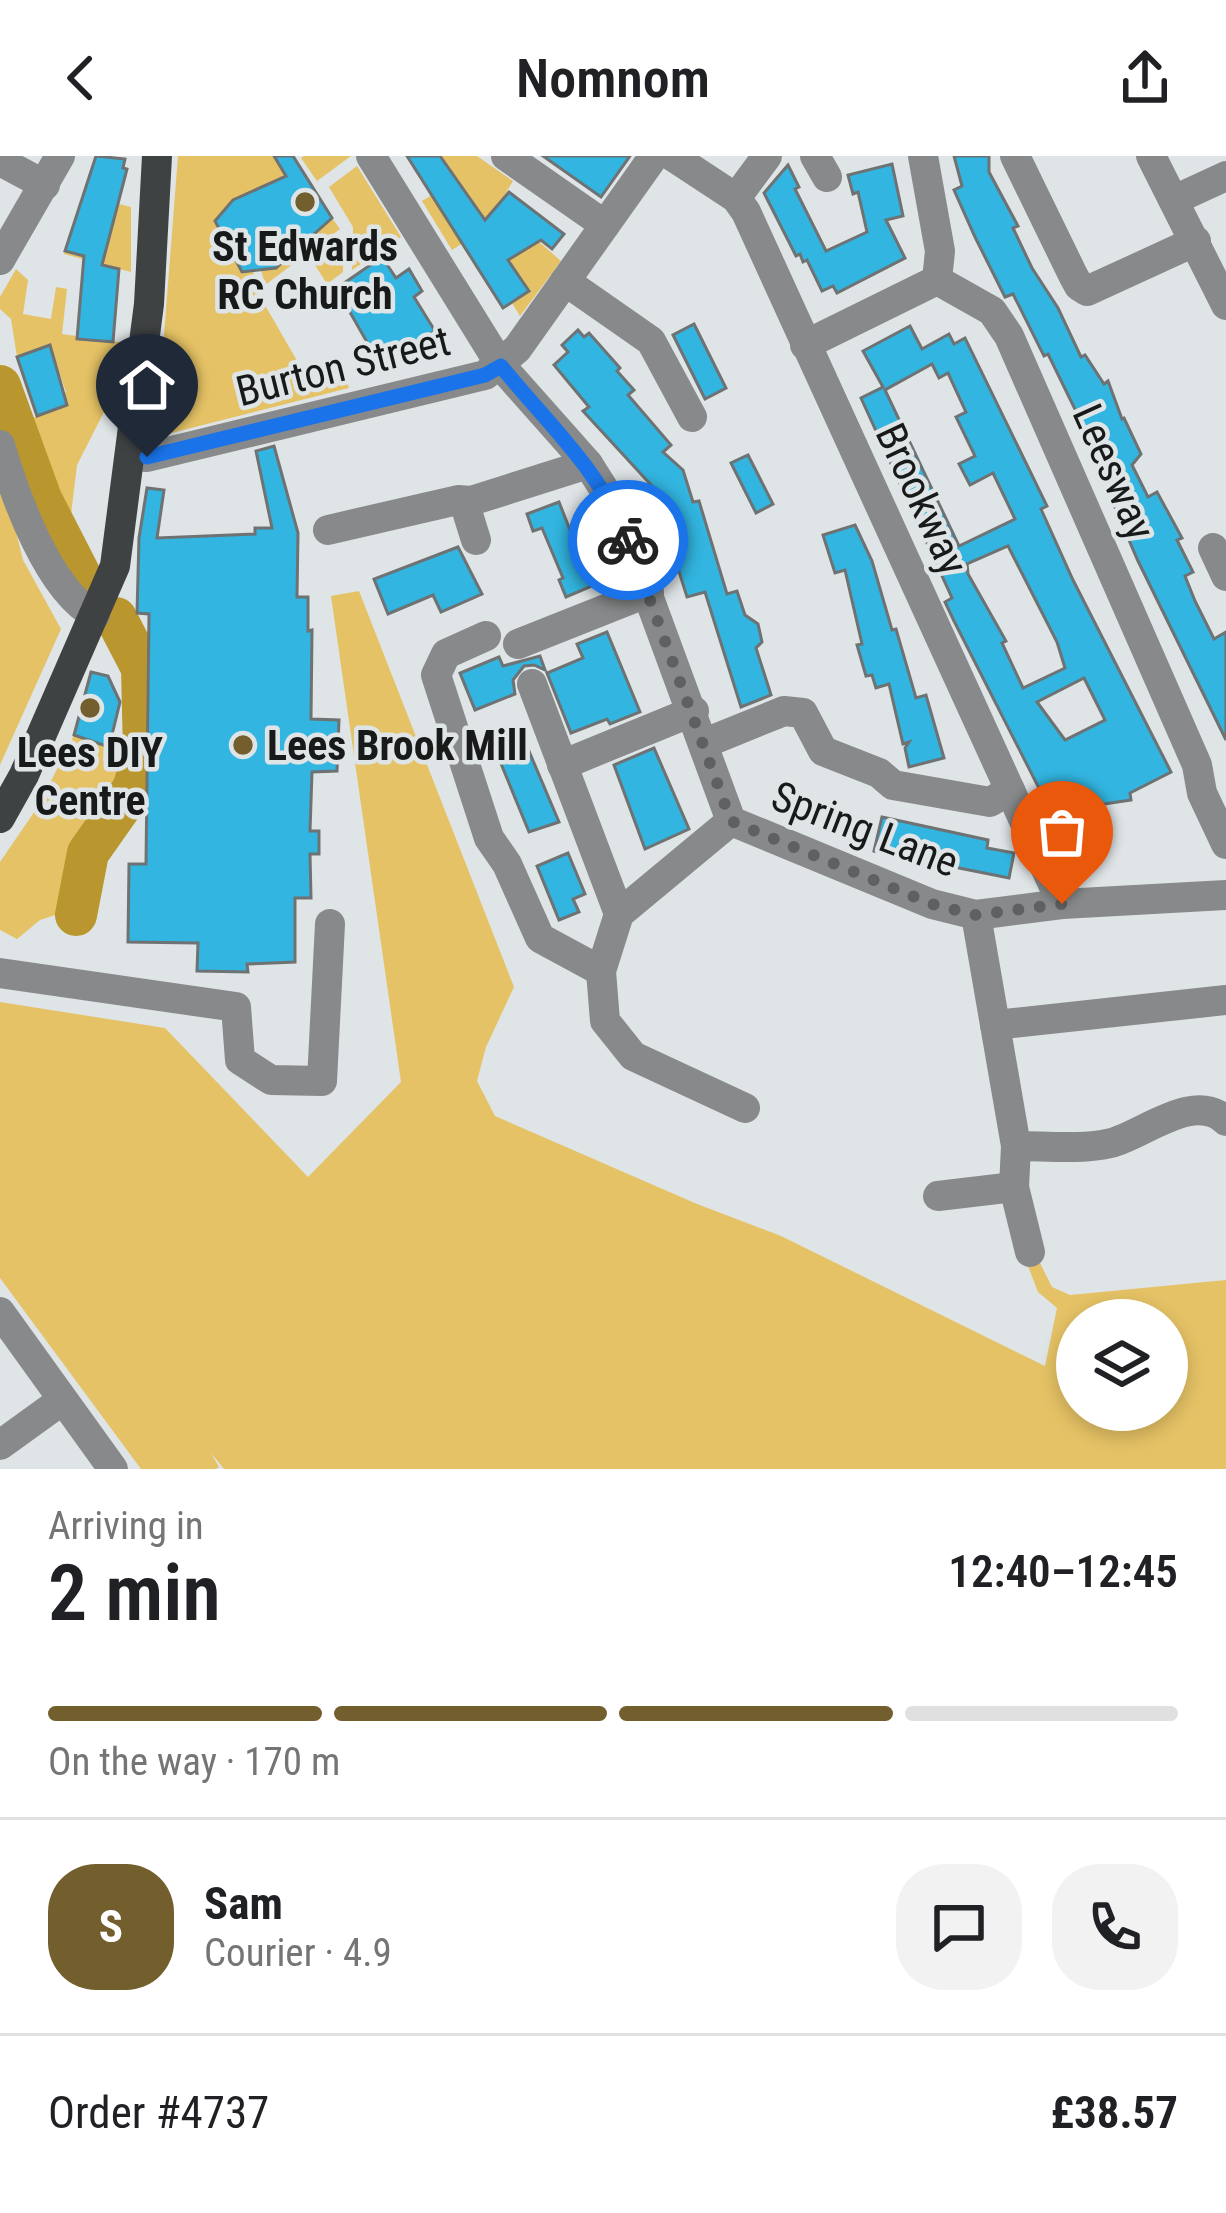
<!DOCTYPE html>
<meta charset="utf-8">
<style>
body{margin:0;font-family:"Roboto Condensed",sans-serif;background:#f2f2f2;color:#202124;height:100vh;display:flex;flex-direction:column;font-size:45px;white-space:nowrap}
*{box-sizing:border-box;margin:0}
p{font-size:39px;color:#757577}
.icon{flex:none;width:66px;height:66px;fill:none;stroke:currentColor;stroke-width:2;stroke-linecap:round;stroke-linejoin:round}
.map{position:relative;height:1313px;overflow:hidden}
.drawer{display:flex;flex-direction:column;background:#fff;flex:1}
.drawer>*{flex:none}
.tools{position:absolute;left:1056px;top:1143px;display:grid;gap:24px}
.tools a{display:grid;place-items:center;width:132px;height:132px;border-radius:50%;background:#fff;box-shadow:0 6px 18px #0003;font-size:60px}
.pin{position:absolute;display:grid;place-items:center;width:102px;height:102px;color:#fff;margin:-123px -51px;border-radius:50% 50% 50% 0;rotate:-45deg;box-shadow:0 0 12px #0007}
.pin .icon{rotate:45deg}
.courier{position:absolute;display:grid;place-items:center;width:120px;height:120px;margin:-60px;border:9px solid #1a73e8;border-radius:50%;background:#fff;color:#222;box-shadow:0 3px 15px #0007}
.headline em{font-style:normal;font-weight:600}
.headline div{display:flex;flex-direction:column-reverse}
.headline{display:flex;align-items:center;justify-content:space-between;height:204px;padding:0 48px}
h1{font-size:78px;font-weight:600;line-height:90px}
.bar{display:grid;grid-template-columns:repeat(4,1fr);gap:18px 12px;align-content:center;height:144px;padding:0 48px}
.bar i{height:15px;border-radius:9px;background:#e0e0e0}
.bar .active{background:#725f2d}
.bar p{grid-column:span 4}
.line{display:flex;align-items:center;gap:30px;padding:0 48px;border-top:3px solid #e0e0e0}
.line div{flex:1}
.round{display:grid;place-items:center;flex:none;width:126px;height:126px;border-radius:48px;background:#f2f2f2}
header{display:flex;justify-content:space-between;align-items:center;height:156px;padding:0 48px;background:#fff;font-size:54px;font-weight:600}
.map>svg:first-child{display:block}
.green{fill:#e5c265;fill-rule:evenodd}
.lines{fill:none;stroke-linecap:round;stroke-linejoin:round}
.river{stroke:#ba962e;stroke-width:42}
.building{fill:#32b5e0;stroke:#6e7273;stroke-width:3;fill-rule:evenodd}
.minor{stroke:#88898a;stroke-width:30}
.major{stroke:#3f4243;stroke-width:30}
.done{stroke:#5e6161;stroke-width:12;stroke-dasharray:0 21.6}
.route{stroke:#1a73e8;stroke-width:15}
.poi-dot{fill:#725f2d;stroke:#dfe4e6;stroke-width:4.5}
.labels{text-anchor:middle;dominant-baseline:central;stroke-width:9;stroke-linejoin:round;paint-order:stroke}
.poi-label{font-size:42px;font-weight:bold;fill:#181a1a;stroke:#dfe4e6}
.street-label{font-size:42px;fill:#181a1a;stroke:#dfe4e6}
</style>
<header><svg class="icon" aria-label="back" viewBox="0 0 24 24"><path d="M15 5l-7 7 7 7"/></svg>Nomnom<svg class="icon" aria-label="share" viewBox="0 0 24 24"><path d="M12 15V3M7 8l5-5 5 5M5 13v7h14v-7"/></svg></header>
<div class="map">
<svg width="1226" height="1313" viewBox="0 0 1226 1313">
<rect width="100%" height="100%" fill="#dfe4e6"/>
<g class="green">
<path d="M178,0H274L279,8L300,14L216,65L241,115L253,114L258,137L311,229L333,220L346,224L349,232L156,281Z"/>
<path d="M304,0H351L317,25L301,2Z"/>
<path d="M440,0H477L513,25L498,50L561,105L520,160L512,147L529,135L478,54L453,69L463,87L452,94L422,45L432,39Z"/>
<path d="M357,10L401,81L352,114L353,71L329,31Z"/>
<path d="M86,40L131,51V116L64,98L65,95L103,104L116,53Z"/>
<path d="M332,62L340,73L265,129L261,114L276,112Z"/>
<path d="M343,83V116L327,128L313,106Z"/>
<path d="M16,113L28,124L23,158L51,163L56,131L67,133L62,178L126,187L118,251L107,250L77,309L70,367L50,335L24,265L66,250L63,238L66,236L50,190L17,201L11,163L0,153V141Z"/>
<path d="M0,311L23,404L61,473L0,609Z"/>
<path d="M359,435L514,831L486,891L477,925L495,960L697,1048L781,1080L1045,1210L1057,1152L1038,1136L1026,1105L1037,1101L1052,1131L1070,1139L1226,1124V1313H224L211,1297L219,1311L216,1313H141L0,1122V846L165,872L308,1021L401,926L331,440ZM1077,1164H1167V1254H1077Z"/>
<path d="M74,579L104,589L103,605L127,614L123,634L113,652L79,698L65,756L40,764L17,783L0,774V706L39,649Z"/>
</g>
<g class="lines">
<g class="river">
<path d="M0,230L41,343L79,417"/>
<path d="M76,759L88,697L133,633L144,598L142,512L116,462"/>
</g>
</g>
<g class="building">
<path d="M96,0L125,3L123,12L127,13L102,109L119,113L113,186L77,183L84,100L65,95Z"/>
<path d="M274,0H293L332,62L276,112L242,116L215,65L233,44L286,20Z"/>
<path d="M407,0H440L485,64L509,36L564,78L552,93L541,84L508,104L529,135L503,152Z"/>
<path d="M543,0H630L601,41Z"/>
<path d="M954,0H989V16L1018,70L1013,72L1032,112L1058,152L1081,201L1085,199L1104,228L1108,225L1122,263L1124,262L1141,298L1132,309L1148,341L1157,336L1182,382L1177,384L1193,416L1185,420L1195,445L1214,483L1226,476V584L1138,405L1110,340L1116,337L1048,198L1044,200L1013,138L1005,141L975,81L954,34L962,30Z"/>
<path d="M892,8L903,60L886,64L905,102L837,137L833,130L822,135L807,104L803,106L800,98L796,100L764,37L788,9L799,31L795,33L826,95L867,76L858,36L853,38L848,19Z"/>
<path d="M382,101L396,122L409,113L422,135L414,141L435,175L380,209L347,151L342,154L331,136Z"/>
<path d="M694,168L726,232L705,243L673,179Z"/>
<path d="M910,170L922,193L949,178L954,188L965,182L1047,350L1041,353L1073,424L1171,616L1130,637L1131,644L1091,650L1084,634L1049,652L954,465L945,446L952,442L861,242L883,231L863,195ZM932,208L939,222L948,217L966,256L956,261L975,300L959,308L970,329L993,317L1015,363L959,390L885,234ZM1008,390L1057,486L1065,512L1023,532L1002,487L1006,485L968,418L967,408ZM1084,522L1105,564L1065,584L1037,546Z"/>
<path d="M578,174L584,181L589,177L620,212L617,215L634,234L628,239L671,289L663,296L683,314L693,346L699,345L727,438L737,435L745,459L758,468L762,486L756,492L771,539L741,551L705,436L687,441L652,330L583,255L589,251L554,209L568,196L562,189Z"/>
<path d="M50,189L67,249L37,260L17,201Z"/>
<path d="M274,290L298,377L297,441H308V475L312,474L311,563L339,564L337,615L312,616L310,675H319V698H310L311,742H295V806L247,808L248,816L197,815L198,787L128,786L129,708H146L149,458L137,457L139,382L147,332L164,334L157,382L255,378V372H272L256,295Z"/>
<path d="M748,299L773,348L756,357L731,307Z"/>
<path d="M559,346L592,430L566,441L559,424L563,422L542,372L533,375L527,358Z"/>
<path d="M855,369L872,405L892,474L896,473L916,542L926,539L944,602L909,611L905,592L909,586L903,588L889,528L876,532L872,519L866,520L857,489L862,488L845,414L835,417L823,379Z"/>
<path d="M458,391L482,438L441,456L433,439L388,458L374,423Z"/>
<path d="M607,476L640,556L610,568L607,563L571,577L547,517L583,502L577,488Z"/>
<path d="M540,500L545,514L534,509L524,510L513,524L515,538L475,554L460,517L499,501L503,510Z"/>
<path d="M91,516L108,520L120,546L109,591L74,579Z"/>
<path d="M523,581L559,666L529,676L495,593Z"/>
<path d="M654,592L689,673L645,693L614,609Z"/>
<path d="M882,661L988,684L987,692L1014,697L1009,722L874,695Z"/>
<path d="M568,697L585,738L573,743L579,756L559,764L537,710Z"/>
</g>
<g class="lines">
<g class="minor">
<path d="M371,0L501,210L588,308L616,352L731,665L932,748L976,759L1062,748L1226,739"/>
<path d="M506,0L605,69"/>
<path d="M672,0L736,42L746,56L1062,748"/>
<path d="M815,0L827,21"/>
<path d="M923,0L940,95L937,124L992,155L1009,180L1197,609L1202,637L1226,688"/>
<path d="M1015,0L1073,119L1079,130L1087,135L1196,85"/>
<path d="M1151,0L1226,149"/>
<path d="M0,5L45,29"/>
<path d="M736,42L767,0"/>
<path d="M1174,44L1226,20"/>
<path d="M0,104L60,0"/>
<path d="M565,125L651,185L692,261"/>
<path d="M805,189L937,124"/>
<path d="M0,289C15,340 48,434 95,459"/>
<path d="M132,300L147,301L485,219L517,193L654,0"/>
<path d="M328,374L458,344L471,345"/>
<path d="M476,384L466,352L471,345L588,308"/>
<path d="M1213,392L1226,420"/>
<path d="M486,480L446,498L436,519L489,682L507,708L540,782L601,815"/>
<path d="M518,488L649,436"/>
<path d="M532,528L619,758"/>
<path d="M705,587L784,555L803,557L823,595L879,617L893,629L990,646L1010,634"/>
<path d="M562,609L694,555"/>
<path d="M731,665L619,758L601,815L605,865L633,900L745,952"/>
<path d="M976,759L1016,990L1014,1031L1030,1096"/>
<path d="M0,817L236,851L240,904L271,924L322,925L330,768"/>
<path d="M995,869L1226,844"/>
<path d="M1016,990C1046,990 1081,994 1111,987C1143,979 1195,934 1226,965"/>
<path d="M938,1040L1014,1031"/>
<path d="M0,1156L113,1313"/>
<path d="M0,1289L61,1245"/>
</g>
<path class="major" d="M0,662L24,619L115,410L149,148L157,0"/>
</g>
<g class="lines">
<path class="done" d="M628,384L731,665L932,748L976,759L1062,748"/>
<path class="route" d="M147,301L485,219L501,210C547,267 600,314 628,384"/>
</g>
<g class="poi-dot">
<circle cx="305" cy="46" r="12"/>
<circle cx="90" cy="552" r="12"/>
<circle cx="243" cy="589" r="12"/>
</g>
<g class="labels">
<g class="poi-label">
<text x="305" y="90">St Edwards<tspan x="305" dy="48">RC Church</tspan></text>
<text x="267" y="589" text-anchor="start">Lees Brook Mill</text>
<text x="90" y="596">Lees DIY<tspan x="90" dy="48">Centre</tspan></text>
</g>
<g class="street-label">
<text transform="translate(343 210) rotate(-14)">Burton Street</text>
<text transform="translate(1114 316) rotate(66)">Leesway</text>
<text transform="translate(922 343) rotate(65)">Brookway</text>
<text transform="translate(865 673) rotate(21)">Spring Lane</text>
</g>
</g>
</svg>
<div class="tools">
<a><svg class="icon" aria-label="layers" viewBox="0 0 24 24"><path d="M12 4l9 5-9 5-9-5zM3 14l9 5 9-5"/></svg></a>
</div>
<div class="pin" style="left:1062px;top:748px;background:#ea580c"><svg class="icon" aria-label="bag" viewBox="0 0 24 24"><path d="M5 8h14l-1 12H6zM9 8a3 3 0 0 1 6 0"/></svg></div>
<div class="pin" style="left:147px;top:301px;background:#1f2937"><svg class="icon" aria-label="home" viewBox="0 0 24 24"><path d="M3 11l9-7 9 7M6 9v11h12V9"/></svg></div>
<div class="courier" style="left:628px;top:384px"><svg class="icon" aria-label="bike" viewBox="0 0 24 24"><circle cx="6" cy="16" r="4"/><circle cx="18" cy="16" r="4"/><path d="M6 16l4-8h5l3 8M10 8l3 8H6M13 5h3"/></svg></div>
</div>
<section class="drawer">
<div class="headline"><div><h1>2 min</h1><p>Arriving in</p></div><em>12:40–12:45</em></div>
<div class="bar"><i class="active"></i><i class="active"></i><i class="active"></i><i></i><p>On the way · 170 m</p></div>
<div class="line" style="height:216px"><b class="round" style="background:#725f2d;color:#fff">S</b><div><b>Sam</b><p>Courier · 4.9</p></div><a class="round"><svg class="icon" aria-label="chat" viewBox="0 0 24 24"><path d="M4 5h16v11H9l-5 4z"/></svg></a><a class="round"><svg class="icon" aria-label="phone" viewBox="0 0 24 24"><path d="M5 4h4l2 5-3 2q2 4 5 5l2-3 5 2v4C11 20 4 13 5 4z"/></svg></a></div>
<div class="line" style="height:156px"><div>Order #4737</div><b>£38.57</b></div>
</section>
